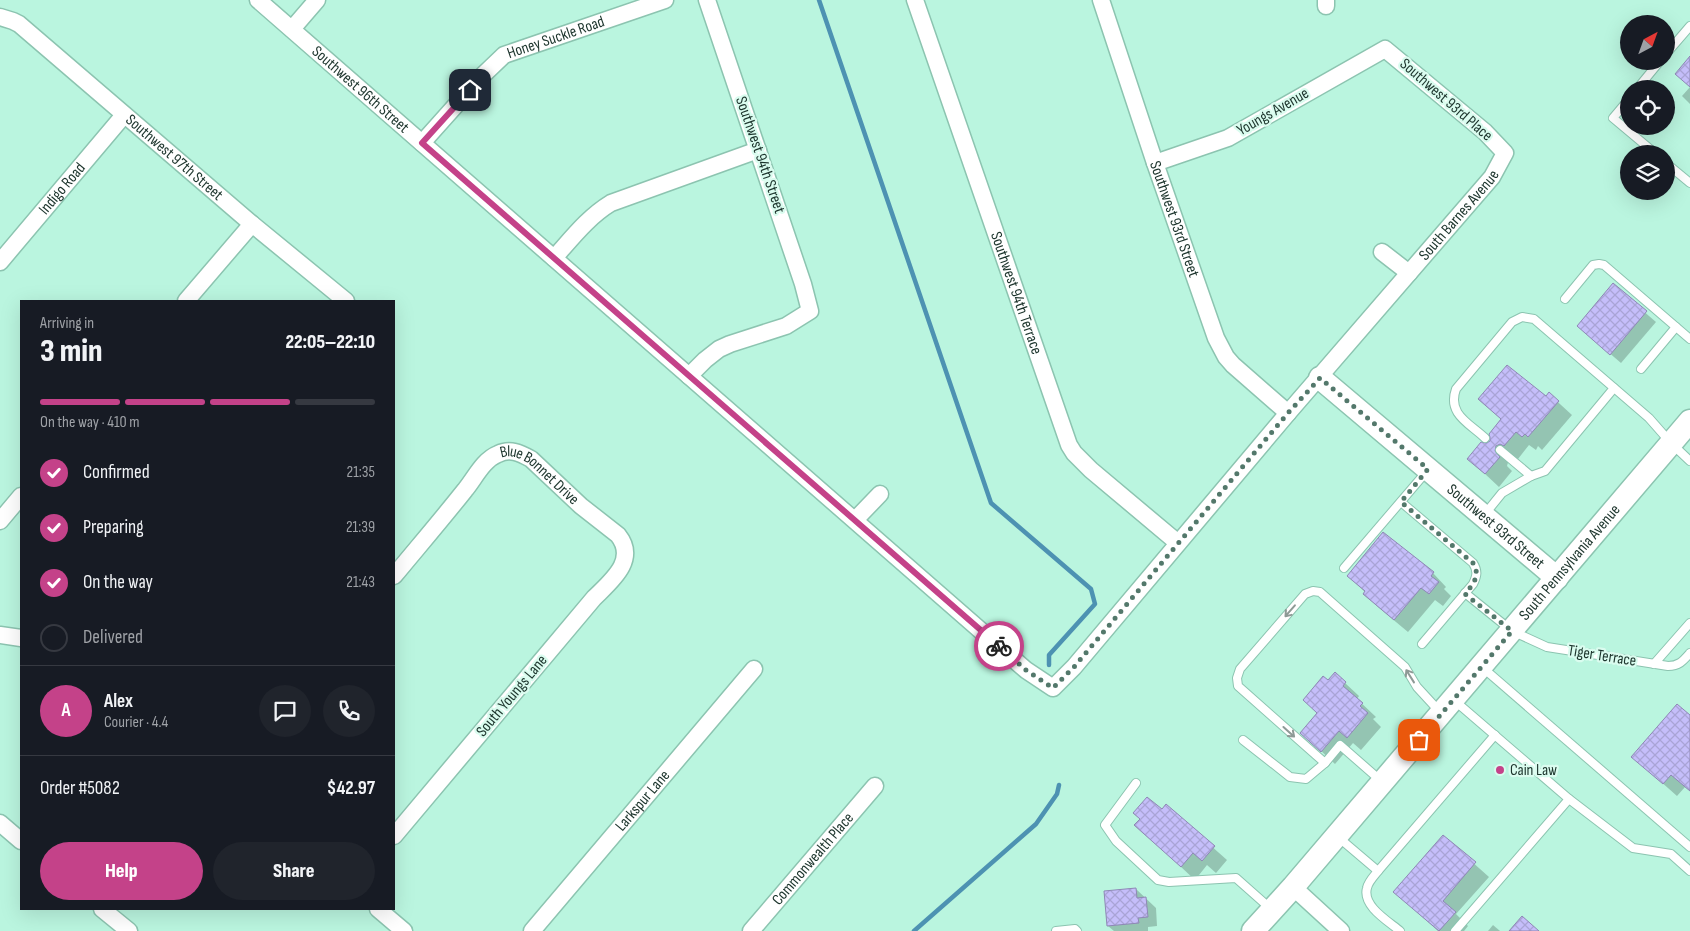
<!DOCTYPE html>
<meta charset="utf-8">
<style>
body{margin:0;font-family:"Sofia Sans Condensed",sans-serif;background:#20242c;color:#f1f3f6;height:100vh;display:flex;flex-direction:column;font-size:19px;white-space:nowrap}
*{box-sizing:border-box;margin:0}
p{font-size:16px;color:#9ea1a6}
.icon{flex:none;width:28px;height:28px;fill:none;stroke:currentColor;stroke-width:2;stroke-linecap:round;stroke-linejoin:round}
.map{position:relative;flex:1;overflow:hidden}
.panel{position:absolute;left:20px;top:300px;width:375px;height:610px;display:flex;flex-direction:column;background:#171b24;border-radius:0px;box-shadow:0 5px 20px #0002}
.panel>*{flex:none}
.needle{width:32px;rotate:41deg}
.controls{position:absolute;left:1620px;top:15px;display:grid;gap:10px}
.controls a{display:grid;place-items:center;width:55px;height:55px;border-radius:50%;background:#171b24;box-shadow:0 5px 20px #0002;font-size:25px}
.pin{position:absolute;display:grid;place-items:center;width:42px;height:42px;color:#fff;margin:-21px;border-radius:10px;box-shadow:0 2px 8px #0006}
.courier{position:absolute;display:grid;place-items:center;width:50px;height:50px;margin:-25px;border:4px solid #c44289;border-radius:50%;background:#fff;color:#222;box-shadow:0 1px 6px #0007}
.summary em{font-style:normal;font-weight:800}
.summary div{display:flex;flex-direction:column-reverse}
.summary{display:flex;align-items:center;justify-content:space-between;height:85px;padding:0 20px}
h1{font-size:32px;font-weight:800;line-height:38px}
.bar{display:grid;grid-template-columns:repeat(4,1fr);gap:8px 5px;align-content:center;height:60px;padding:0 20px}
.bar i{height:6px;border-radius:4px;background:#363941}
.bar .on{background:#c44289}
.bar p{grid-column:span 4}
.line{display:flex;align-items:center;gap:12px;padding:0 20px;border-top:1px solid #363941}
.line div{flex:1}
.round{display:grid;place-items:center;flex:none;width:52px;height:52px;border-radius:26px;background:#20242c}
ol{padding:0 20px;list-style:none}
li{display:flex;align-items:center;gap:15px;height:55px}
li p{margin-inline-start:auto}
li .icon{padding:5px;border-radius:50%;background:#c44289;color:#fff;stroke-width:4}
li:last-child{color:#9ea1a6}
li i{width:28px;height:28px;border:2px solid #363941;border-radius:50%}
.button{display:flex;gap:10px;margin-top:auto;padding:10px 20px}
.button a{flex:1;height:58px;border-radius:30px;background:#c44289;color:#fff;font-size:20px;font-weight:800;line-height:58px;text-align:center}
.button a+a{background:#20242c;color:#f1f3f6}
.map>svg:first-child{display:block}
.shadow{fill:#0003}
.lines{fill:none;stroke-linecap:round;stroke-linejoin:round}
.stream{stroke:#4d92b2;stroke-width:4.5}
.building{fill:url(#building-cross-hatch);stroke:#8e88b5}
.lane-casing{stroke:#8cc4b0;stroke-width:10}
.street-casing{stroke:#8cc4b0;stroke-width:19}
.secondary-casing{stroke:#8cc4b0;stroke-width:25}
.lane{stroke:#fff;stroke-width:8}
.street{stroke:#fff;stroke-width:16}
.secondary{stroke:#fff;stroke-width:22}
.oneway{stroke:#8e9a96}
.done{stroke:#53786b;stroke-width:5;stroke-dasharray:0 9}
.route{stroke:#c44289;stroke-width:6}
.poi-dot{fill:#c44289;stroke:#dafcef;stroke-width:2}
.labels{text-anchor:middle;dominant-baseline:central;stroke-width:4.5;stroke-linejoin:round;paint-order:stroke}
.street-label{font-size:16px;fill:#1c342c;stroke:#dafcef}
.poi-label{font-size:16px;fill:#1c342c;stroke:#dafcef;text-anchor:start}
</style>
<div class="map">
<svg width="1690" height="931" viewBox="0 0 1690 931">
<defs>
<pattern id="building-cross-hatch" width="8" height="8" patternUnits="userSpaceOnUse" patternTransform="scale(1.25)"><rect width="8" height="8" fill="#c5befa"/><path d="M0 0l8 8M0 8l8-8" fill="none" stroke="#a9a4d6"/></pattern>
</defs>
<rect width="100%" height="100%" fill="#baf5df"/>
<g class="shadow">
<path d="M1690,58V104L1682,96L1690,87Z"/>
<path d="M1613,285L1656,322L1621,363L1578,326Z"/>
<path d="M1549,394L1572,415L1542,450L1538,446L1536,450L1529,445L1518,459L1515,457L1509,459L1507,466L1512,471L1499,487L1469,459L1491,442L1502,420L1480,399L1546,398Z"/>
<path d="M1433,573L1446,587L1444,589L1451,596L1443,606L1435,600L1408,632L1378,607L1365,594L1366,593L1348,576Z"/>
<path d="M1329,682L1345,683L1359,696L1357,699L1376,717L1373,719L1381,727L1361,750L1353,743L1335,764L1302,733L1318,714L1304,700Z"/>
<path d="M1690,716V791L1685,787L1677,796L1633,757Z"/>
<path d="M1166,806L1227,860L1216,873L1207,865L1195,880L1136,825L1141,819L1162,811Z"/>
<path d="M1443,836L1489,877L1456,914L1468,926L1464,931H1438L1395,892Z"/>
<path d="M1136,889L1156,908L1157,926L1148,927V931H1114L1108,926Z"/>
<path d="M1493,925L1500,931H1488Z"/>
</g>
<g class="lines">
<g class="stream">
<path d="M819,0L991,503L1091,589L1095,604L1049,655V665"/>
<path d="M914,931L1036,824L1057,794L1059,785"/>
</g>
</g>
<g class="building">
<path d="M1690,56V87L1675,74Z"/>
<path d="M1613,283L1647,311L1610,355L1577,326Z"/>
<path d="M1507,365L1546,396L1549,392L1559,401L1528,437L1525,434L1522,437L1516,432L1504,446L1500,444L1496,446L1495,451L1500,457L1485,474L1467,459L1481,442L1486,443L1490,441V437L1489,434L1501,419L1478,399Z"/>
<path d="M1383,532L1434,572L1431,576L1439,582L1429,594L1421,588L1394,620L1363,594L1365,591L1347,576Z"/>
<path d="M1335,672L1346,682L1343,686L1363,703L1360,706L1368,713L1347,738L1339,731L1321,752L1300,733L1317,713L1303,700L1323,676L1328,680Z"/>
<path d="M1677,704L1690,715V791L1671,775L1663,784L1631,757Z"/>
<path d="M1147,797L1162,809L1166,804L1215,846L1202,861L1193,853L1181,867L1134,825L1140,819L1133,813Z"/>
<path d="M1443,835L1476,862L1443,901L1456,912L1439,931L1393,892Z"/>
<path d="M1136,888L1137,898L1146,897L1148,917L1138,918L1139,923L1107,926L1104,891Z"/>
<path d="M1522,916L1539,931H1509Z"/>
</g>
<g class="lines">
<g class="lane-casing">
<g id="lane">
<path d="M1666,54L1690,26"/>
<path d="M1637,89L1660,61"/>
<path d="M1629,99L1613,118L1656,154"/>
<path d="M1666,163L1690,183"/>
<path d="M1565,299L1593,265L1599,264L1604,265L1690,339"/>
<path d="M1641,369L1676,327"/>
<path d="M1485,438C1469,423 1447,414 1456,389L1512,322L1522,317L1534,319L1649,418L1671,443L1690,461"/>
<path d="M1531,476L1545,471L1614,388"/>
<path d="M1401,502L1473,563C1478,571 1477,576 1473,584L1422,644"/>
<path d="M1485,514L1502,493L1531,476L1500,450"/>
<path d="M1344,568L1427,471"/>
<path d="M1465,593L1512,631L1547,647L1668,666C1679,666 1683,661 1690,653"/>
<path d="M1654,664L1690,623"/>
<path d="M1482,667L1690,847"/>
<path d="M1455,701L1569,799L1633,848L1671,854L1690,871"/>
<path d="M1243,740L1290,777L1306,779L1325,763"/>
<path d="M1380,780L1340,745L1325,763L1238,686L1237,678L1240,669L1305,594L1313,591L1320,592L1405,667L1417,687L1440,712"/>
<path d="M1136,783L1105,825L1116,841L1158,880L1169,882L1236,878L1271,909"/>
<path d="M1338,837L1378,871C1374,876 1368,882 1367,888C1362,906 1388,921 1400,931"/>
<path d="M1378,871L1495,735"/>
<path d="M1056,931L1075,929L1077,931"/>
<path d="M1455,931L1569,799"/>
</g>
</g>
<g class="street-casing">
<g id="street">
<path id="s1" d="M258,0L1026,670L1053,688L1074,667L1288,413L1492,177L1505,153L1485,132L1385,49L1228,138L1155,163"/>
<path id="s2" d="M915,0L1069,445L1074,453L1091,470L1178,543"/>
<path id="s3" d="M1101,0L1155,163L1216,338L1226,357L1233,365L1288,413"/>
<path d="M1326,0V6"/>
<path id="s4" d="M0,17L13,21L19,24L252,224L346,301"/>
<path d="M292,29L317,0"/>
<path id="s5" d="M422,143L481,77L504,55L665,0"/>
<path d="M1382,252L1409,273"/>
<path d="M554,258C572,238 588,217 611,203L758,150"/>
<path id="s6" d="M0,262L124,115"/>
<path d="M186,301L252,224"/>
<path d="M689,376L705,360L719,349L730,344L786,326L810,311L803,284L707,0"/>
<path d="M855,520L880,494"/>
<path d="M0,521L21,496"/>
<path id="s7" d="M394,576C418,547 442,519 465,490C475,478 483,460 498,454C510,448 520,453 531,459L581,506L618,535C638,560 611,581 594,598L394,836"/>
<path d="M0,635L21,638"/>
<path d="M0,823L21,841"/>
<path d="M1293,887L1341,931"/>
<path d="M102,909L129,931"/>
<path d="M378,909L404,931"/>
<path id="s8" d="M532,931L754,669"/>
<path id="s9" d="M751,931L875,786"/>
</g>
</g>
<g class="secondary-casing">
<g id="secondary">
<path id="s10" d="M1320,378L1557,578"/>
<path id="s11" d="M1253,931L1293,887L1690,421"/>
</g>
</g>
<use href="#lane" class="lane"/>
<use href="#street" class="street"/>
<use href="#secondary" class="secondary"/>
</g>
<defs><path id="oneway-shaft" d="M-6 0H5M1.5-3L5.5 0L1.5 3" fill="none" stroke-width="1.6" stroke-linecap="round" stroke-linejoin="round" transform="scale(1.25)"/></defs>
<g class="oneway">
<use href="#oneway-shaft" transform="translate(1290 611) rotate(131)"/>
<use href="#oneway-shaft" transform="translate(1410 676) rotate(-122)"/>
<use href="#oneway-shaft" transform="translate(1289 732) rotate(42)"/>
</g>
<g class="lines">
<path class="done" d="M999,646L1026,670L1053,688L1074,667L1288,413L1320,378L1428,469L1401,502L1473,563C1481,576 1473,584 1465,594L1512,631L1419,740"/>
<path class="route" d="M470,90L422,143L999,646"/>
</g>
<circle class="poi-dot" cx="1500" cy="770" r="5"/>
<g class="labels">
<g class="street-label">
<text stroke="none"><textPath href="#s5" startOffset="175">Honey Suckle Road</textPath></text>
<text stroke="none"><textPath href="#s1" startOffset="136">Southwest 96th Street</textPath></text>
<text transform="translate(1446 100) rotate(41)">Southwest 93rd Place</text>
<text transform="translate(1273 112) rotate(-30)">Youngs Avenue</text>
<text transform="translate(760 155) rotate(71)">Southwest 94th Street</text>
<text stroke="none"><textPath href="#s4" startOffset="225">Southwest 97th Street</textPath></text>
<text stroke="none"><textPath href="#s6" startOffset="96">Indigo Road</textPath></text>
<text stroke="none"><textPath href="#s1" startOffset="1675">South Barnes Avenue</textPath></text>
<text stroke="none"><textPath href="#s3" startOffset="231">Southwest 93rd Street</textPath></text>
<text stroke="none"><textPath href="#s2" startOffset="310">Southwest 94th Terrace</textPath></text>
<text stroke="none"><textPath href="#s7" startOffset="211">Blue Bonnet Drive</textPath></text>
<text stroke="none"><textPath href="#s10" startOffset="230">Southwest 93rd Street</textPath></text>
<text stroke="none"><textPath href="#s11" startOffset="486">South Pennsylvania Avenue</textPath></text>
<text transform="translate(1602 656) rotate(9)">Tiger Terrace</text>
<text transform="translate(512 696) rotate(-50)">South Youngs Lane</text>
<text stroke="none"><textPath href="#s8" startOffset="171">Larkspur Lane</textPath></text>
<text stroke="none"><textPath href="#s9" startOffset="95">Commonwealth Place</textPath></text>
</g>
<g class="poi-label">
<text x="1510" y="770">Cain Law</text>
</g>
</g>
</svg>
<div class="controls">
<a><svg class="needle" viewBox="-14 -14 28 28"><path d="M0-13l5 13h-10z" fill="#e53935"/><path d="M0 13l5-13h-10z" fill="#9ea1a6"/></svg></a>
<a><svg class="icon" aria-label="locate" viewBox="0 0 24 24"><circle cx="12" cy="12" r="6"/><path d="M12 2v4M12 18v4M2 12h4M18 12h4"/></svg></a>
<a><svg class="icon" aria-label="layers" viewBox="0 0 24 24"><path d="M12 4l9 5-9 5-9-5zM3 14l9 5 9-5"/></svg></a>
</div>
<div class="pin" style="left:1419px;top:740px;background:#ea580c"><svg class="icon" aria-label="bag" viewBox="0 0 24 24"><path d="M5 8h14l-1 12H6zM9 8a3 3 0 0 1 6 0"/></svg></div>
<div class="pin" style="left:470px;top:90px;background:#1f2937"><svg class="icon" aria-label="home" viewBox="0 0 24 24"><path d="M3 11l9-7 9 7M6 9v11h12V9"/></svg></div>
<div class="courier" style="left:999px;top:646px"><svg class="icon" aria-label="bike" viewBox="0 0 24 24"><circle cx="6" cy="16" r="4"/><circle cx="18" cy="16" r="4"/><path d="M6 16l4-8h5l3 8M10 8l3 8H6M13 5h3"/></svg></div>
<section class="panel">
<div class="summary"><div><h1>3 min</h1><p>Arriving in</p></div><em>22:05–22:10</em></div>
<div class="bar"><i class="on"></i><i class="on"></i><i class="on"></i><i></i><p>On the way · 410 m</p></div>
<ol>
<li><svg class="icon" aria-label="check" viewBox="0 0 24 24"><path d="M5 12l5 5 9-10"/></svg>Confirmed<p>21:35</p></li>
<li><svg class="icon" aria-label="check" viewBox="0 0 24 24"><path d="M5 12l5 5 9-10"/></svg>Preparing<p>21:39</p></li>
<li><svg class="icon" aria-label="check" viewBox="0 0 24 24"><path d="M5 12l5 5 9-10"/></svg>On the way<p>21:43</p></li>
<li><i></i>Delivered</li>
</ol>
<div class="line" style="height:90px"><b class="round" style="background:#c44289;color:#fff">A</b><div><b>Alex</b><p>Courier · 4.4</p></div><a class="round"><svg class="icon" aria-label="chat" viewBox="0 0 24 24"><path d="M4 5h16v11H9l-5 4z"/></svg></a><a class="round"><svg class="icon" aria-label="phone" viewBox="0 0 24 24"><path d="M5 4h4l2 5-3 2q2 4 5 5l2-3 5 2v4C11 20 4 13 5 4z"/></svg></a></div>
<div class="line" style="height:65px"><div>Order #5082</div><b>$42.97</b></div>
<div class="button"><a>Help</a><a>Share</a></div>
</section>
</div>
